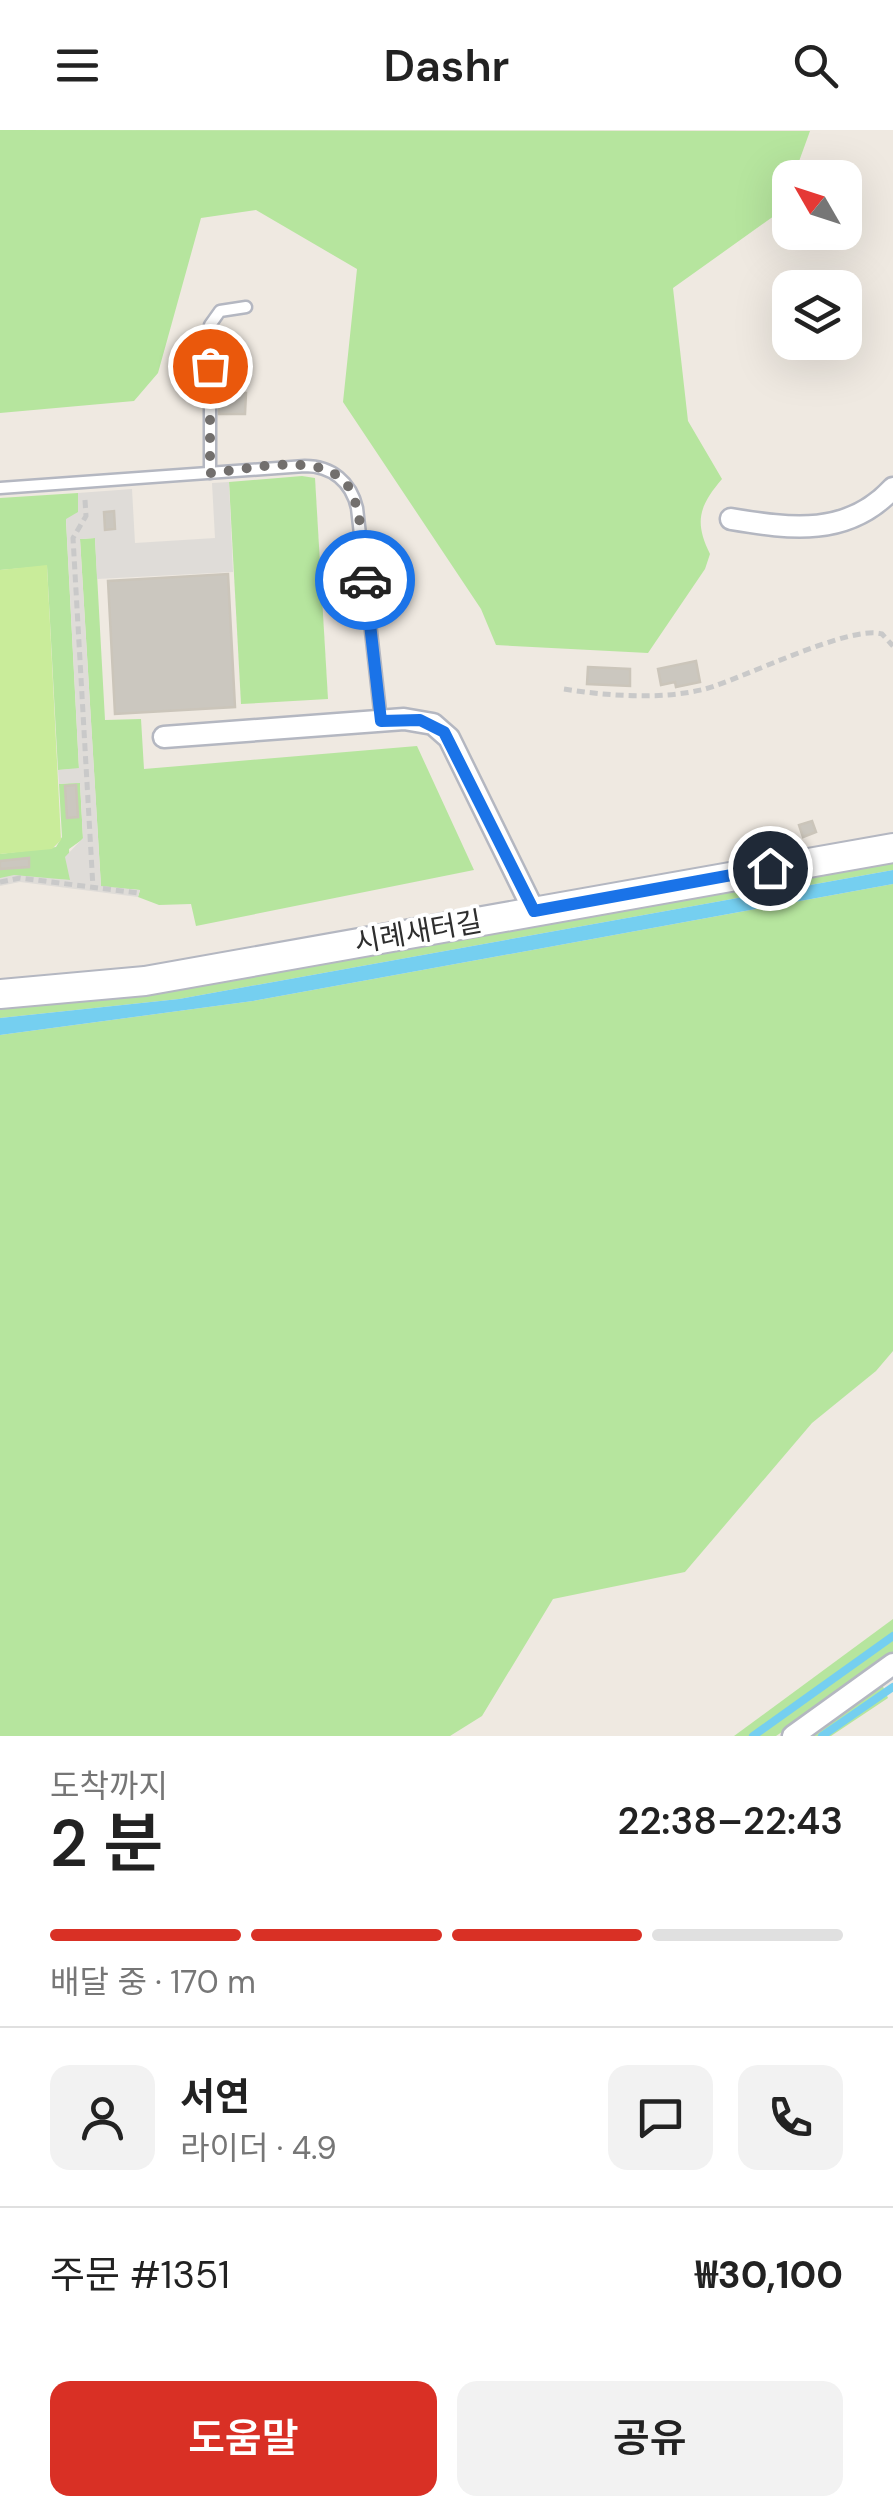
<!DOCTYPE html>
<html lang="ko">
<meta charset="utf-8">
<style>
body{margin:0;font-family:"DM Sans","Noto Sans KR",sans-serif;background:#f2f2f2;color:#222;height:100vh;display:flex;flex-direction:column;font-size:38px;white-space:nowrap}
*{box-sizing:border-box;margin:0}
p{font-size:32px;color:#767676}
.icon{flex:none;width:55px;height:55px;fill:none;stroke:currentColor;stroke-width:2;stroke-linecap:round;stroke-linejoin:round}
.map{position:relative;height:1606px;overflow:hidden}
.panel{display:flex;flex-direction:column;background:#fff;flex:1}
.panel>*{flex:none}
.needle{width:65px;rotate:309deg}
.controls{position:absolute;left:772px;top:30px;display:grid;gap:20px}
.controls a{display:grid;place-items:center;width:90px;height:90px;border-radius:20px;background:#fff;box-shadow:0 10px 40px #0002;font-size:50px}
.pin{position:absolute;display:grid;place-items:center;width:85px;height:85px;color:#fff;margin:-42px;border:5px solid #fff;border-radius:50%;box-shadow:0 2px 10px #0007}
.courier{position:absolute;display:grid;place-items:center;width:100px;height:100px;margin:-50px;border:8px solid #1a73e8;border-radius:50%;background:#fff;color:#222;box-shadow:0 2px 12px #0007}
.summary em{font-style:normal;font-weight:600}
.summary div{display:flex;flex-direction:column-reverse}
.summary{display:flex;align-items:center;justify-content:space-between;height:170px;padding:0 50px}
h1{font-size:65px;font-weight:600;line-height:75px}
.bar{display:grid;grid-template-columns:repeat(4,1fr);gap:15px 10px;align-content:center;height:120px;padding:0 50px}
.bar i{height:12px;border-radius:8px;background:#e0e0e0}
.bar .on{background:#d93025}
.bar p{grid-column:span 4}
.line{display:flex;align-items:center;gap:25px;padding:0 50px;border-top:2px solid #e0e0e0}
.line div{flex:1}
.round{display:grid;place-items:center;flex:none;width:105px;height:105px;border-radius:20px;background:#f2f2f2}
.button{display:flex;gap:20px;margin-top:auto;padding:20px 50px}
.button a{flex:1;height:115px;border-radius:20px;background:#d93025;color:#fff;font-size:40px;font-weight:600;line-height:115px;text-align:center}
.button a+a{background:#f2f2f2;color:#222}
header{display:flex;justify-content:space-between;align-items:center;height:130px;padding:0 50px;background:#fff;font-size:45px;font-weight:600}
.map>svg:first-child{display:block}
.green{fill:#b6e59e}
.pitch{fill:#c9ec9a}
.plaza{fill:#dfdcd8}
.water{fill:#75cff0}
.lines{fill:none;stroke-linecap:round;stroke-linejoin:round}
.stream{stroke:#75cff0;stroke-width:8}
.building{fill:#cbc7bf;stroke:#cbc5ba;stroke-width:2.5}
.lane-casing{stroke:#b4b7c1;stroke-width:15}
.street-casing{stroke:#b4b7c1;stroke-width:25}
.secondary-casing{stroke:#b4b7c1;stroke-width:32}
.path{stroke:#c9c9c9;stroke-width:5;stroke-dasharray:8 5;stroke-linecap:butt}
.lane{stroke:#fff;stroke-width:10}
.street{stroke:#fff;stroke-width:20}
.secondary{stroke:#fff;stroke-width:28}
.done{stroke:#726f6d;stroke-width:10;stroke-dasharray:0 18}
.route{stroke:#1a73e8;stroke-width:12}
.labels{text-anchor:middle;dominant-baseline:central;stroke-width:8;stroke-linejoin:round;paint-order:stroke}
.street-label{font-size:28px;fill:#2e2e2e;stroke:#fff}
</style>
<header><svg class="icon" aria-label="menu" viewBox="0 0 24 24"><path d="M4 6h16M4 12h16M4 18h16"/></svg>Dashr<svg class="icon" aria-label="search" viewBox="0 0 24 24"><circle cx="10" cy="10" r="6"/><path d="M15 15l6 6"/></svg></header>
<div class="map">
<svg width="893" height="1606" viewBox="0 0 893 1606">
<rect width="100%" height="100%" fill="#efe9e1"/>
<g class="green">
<path d="M0,0L810,1L781,81L673,158L688,291L722,349C699,376 694,392 710,424L705,439L648,523L496,515L481,479L343,272L357,139L256,80L201,88L158,243L134,271L0,283Z"/>
<path d="M302,346L315,348L328,569L241,574L229,352Z"/>
<path d="M78,363L79,383L66,390L79,639L58,640L47,436L0,440V368Z"/>
<path d="M95,408L105,590L141,589L144,639L417,616L474,740L196,796L191,774L159,775L138,767L140,760L101,757L80,409Z"/>
<path d="M80,652L83,709L69,719L71,750L0,748V724L56,717L62,707L59,654Z"/>
<path d="M893,731V740L179,869L0,888V878L176,860Z"/>
<path d="M893,754V1221L876,1241L812,1293L685,1442L553,1469L482,1586L450,1606H0V905L253,871Z"/>
<path d="M893,1489V1527L776,1606H734Z"/>
<path d="M881,1552L888,1568L831,1606H803Z"/>
</g>
<path class="pitch" d="M47,435L61,710L52,719L0,724V440Z"/>
<path class="plaza" d="M229,352L233,442L97,449L95,408L80,409L101,756L140,760L138,767L20,752L0,756V748L14,745L70,750L65,727L83,708L80,653L59,654L58,640L79,638L66,389L78,382V363L132,359L135,413L215,408L212,353Z"/>
<path class="water" d="M893,740V754L253,871L0,905V888L179,869Z"/>
<g class="lines">
<g class="stream">
<path d="M753,1606L893,1506"/>
<path d="M822,1606L893,1557"/>
</g>
</g>
<g class="building">
<path d="M219,263H246L245,284H219Z"/>
<path d="M114,381L115,399L105,400L104,382Z"/>
<path d="M228,444L235,577L115,584L108,451Z"/>
<path d="M696,531L700,552L676,557L675,552L661,555L658,539Z"/>
<path d="M588,537L630,539V556L587,554Z"/>
<path d="M76,655L78,687L67,688L65,656Z"/>
<path d="M812,691L816,702L803,707L799,695Z"/>
<path d="M781,703L783,714L758,719L755,708Z"/>
<path d="M29,728V737L0,739V731Z"/>
</g>
<g class="lines">
<g class="lane-casing">
<g id="lane">
<path d="M210,343V195L220,181L246,177"/>
<path d="M0,358L305,336C332,336 351,352 357,378L381,590"/>
</g>
</g>
<g class="street-casing">
<g id="street">
<path d="M731,389C791,399 848,407 893,358"/>
<path d="M164,607L404,589L433,594L449,608L534,781"/>
<path d="M793,1606L893,1534"/>
</g>
</g>
<g class="secondary-casing">
<path id="secondary" d="M0,864L145,851L893,718"/>
</g>
<g class="path">
<path d="M85,370L86,386L73,408L93,758"/>
<path d="M564,559C608,566 662,570 705,559C742,549 851,494 882,504L893,516"/>
<path d="M0,752L20,748L138,763"/>
</g>
<use href="#lane" class="lane"/>
<use href="#street" class="street"/>
<use href="#secondary" class="secondary"/>
</g>
<g class="lines">
<path class="done" d="M210,236V343C249,340 335,316 353,366C363,391 362,423 365,450"/>
<path class="route" d="M365,450L381,591L420,590L444,602L534,781L770,738"/>
</g>
<g class="labels">
<g class="street-label">
<text transform="translate(418 802) rotate(-10)">시례새터길</text>
</g>
</g>
</svg>
<div class="controls">
<a><svg class="needle" viewBox="-14 -14 28 28"><path d="M0-13l5 13h-10z" fill="#e53935"/><path d="M0 13l5-13h-10z" fill="#767676"/></svg></a>
<a><svg class="icon" aria-label="layers" viewBox="0 0 24 24"><path d="M12 4l9 5-9 5-9-5zM3 14l9 5 9-5"/></svg></a>
</div>
<div class="pin" style="left:210px;top:236px;background:#ea580c"><svg class="icon" aria-label="bag" viewBox="0 0 24 24"><path d="M5 8h14l-1 12H6zM9 8a3 3 0 0 1 6 0"/></svg></div>
<div class="pin" style="left:770px;top:738px;background:#1f2937"><svg class="icon" aria-label="home" viewBox="0 0 24 24"><path d="M3 11l9-7 9 7M6 9v11h12V9"/></svg></div>
<div class="courier" style="left:365px;top:450px"><svg class="icon" aria-label="car" viewBox="0 0 24 24"><path d="M5 17H2v-5l4-1 3-4h7l3 4 3 1v5h-3M9 17h6M6 11h13"/><circle cx="7" cy="17" r="2"/><circle cx="17" cy="17" r="2"/></svg></div>
</div>
<section class="panel">
<div class="summary"><div><h1>2 분</h1><p>도착까지</p></div><em>22:38–22:43</em></div>
<div class="bar"><i class="on"></i><i class="on"></i><i class="on"></i><i></i><p>배달 중 · 170 m</p></div>
<div class="line" style="height:180px"><a class="round"><svg class="icon" aria-label="person" viewBox="0 0 24 24"><circle cx="12" cy="8" r="4"/><path d="M4 21q1-7 8-7t8 7"/></svg></a><div><b>서연</b><p>라이더 · 4.9</p></div><a class="round"><svg class="icon" aria-label="chat" viewBox="0 0 24 24"><path d="M4 5h16v11H9l-5 4z"/></svg></a><a class="round"><svg class="icon" aria-label="phone" viewBox="0 0 24 24"><path d="M5 4h4l2 5-3 2q2 4 5 5l2-3 5 2v4C11 20 4 13 5 4z"/></svg></a></div>
<div class="line" style="height:130px"><div>주문 #1351</div><b>₩30,100</b></div>
<div class="button"><a>도움말</a><a>공유</a></div>
</section>
